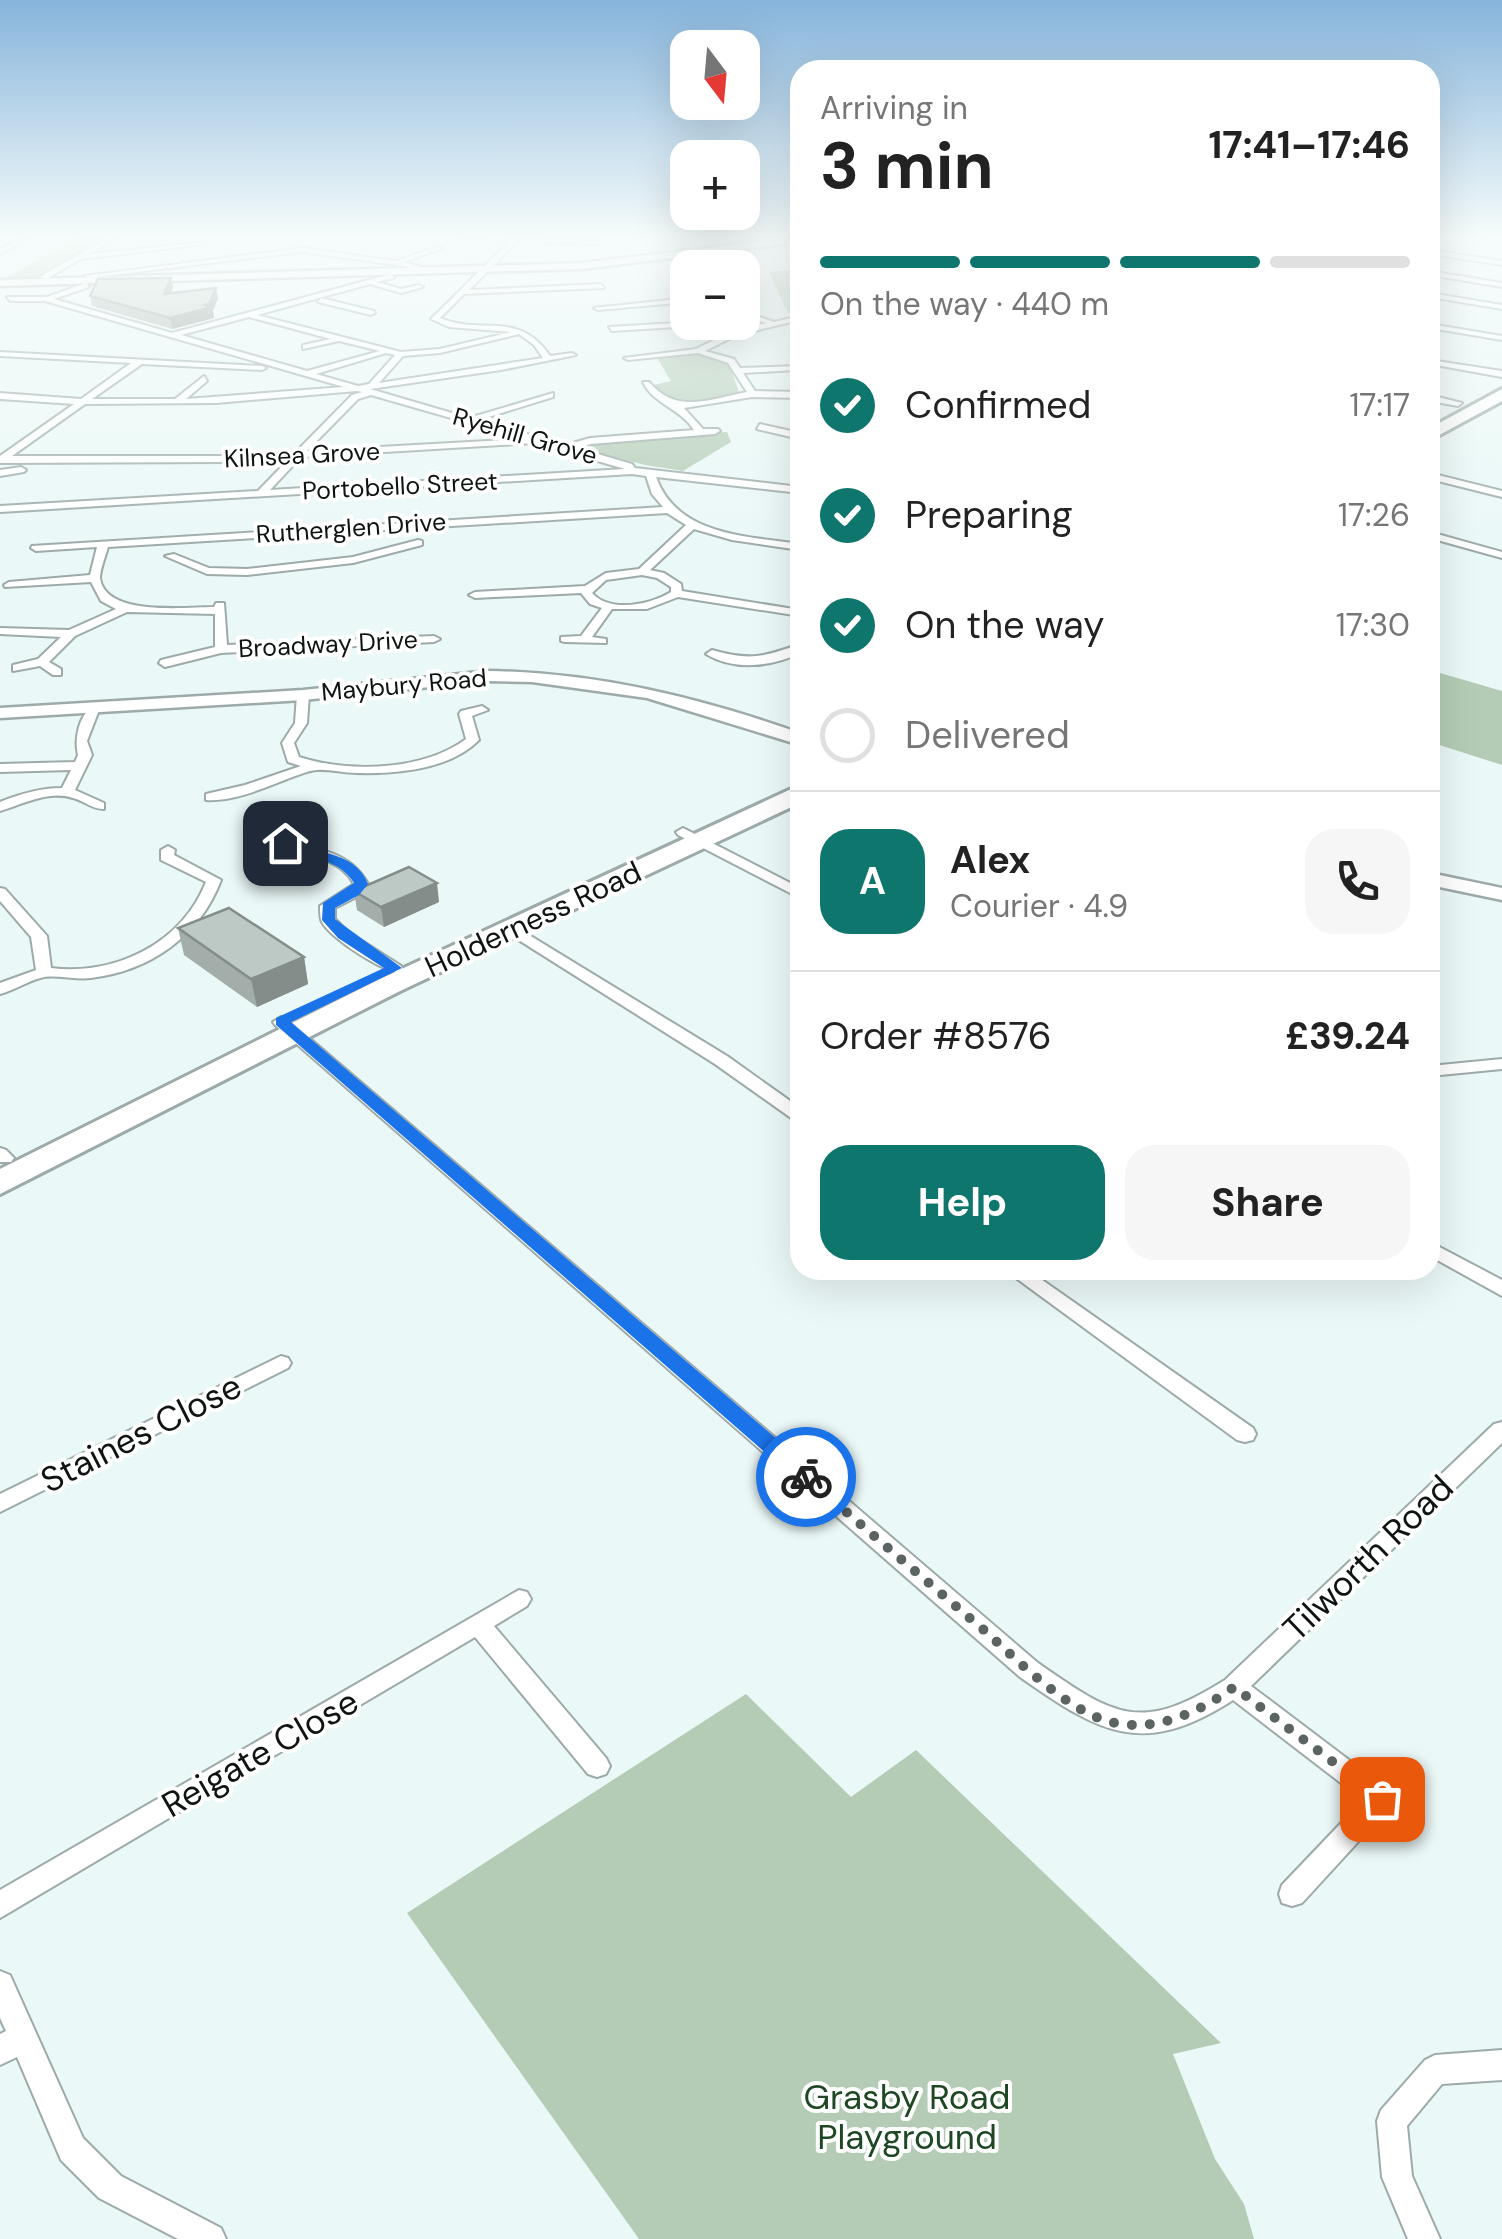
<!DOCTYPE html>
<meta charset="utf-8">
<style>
body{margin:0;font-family:"DM Sans",sans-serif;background:#f6f6f6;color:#222;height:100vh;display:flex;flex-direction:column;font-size:38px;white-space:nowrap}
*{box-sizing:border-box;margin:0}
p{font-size:32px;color:#767676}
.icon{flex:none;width:55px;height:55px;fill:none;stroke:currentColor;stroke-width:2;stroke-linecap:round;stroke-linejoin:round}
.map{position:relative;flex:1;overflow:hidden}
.drawer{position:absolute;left:790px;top:60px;width:650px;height:1220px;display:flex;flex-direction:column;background:#fff;border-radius:30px;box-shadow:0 10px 40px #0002}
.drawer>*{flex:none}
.needle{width:65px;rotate:164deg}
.fabs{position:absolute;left:670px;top:30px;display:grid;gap:20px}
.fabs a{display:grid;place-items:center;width:90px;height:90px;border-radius:20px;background:#fff;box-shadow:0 10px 40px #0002;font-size:50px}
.pin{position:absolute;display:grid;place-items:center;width:85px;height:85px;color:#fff;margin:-42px;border-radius:20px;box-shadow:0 5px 15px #0006}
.courier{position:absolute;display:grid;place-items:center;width:100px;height:100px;margin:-50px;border:8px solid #1a73e8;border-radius:50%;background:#fff;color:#222;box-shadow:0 2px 12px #0007}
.overview em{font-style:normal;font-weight:700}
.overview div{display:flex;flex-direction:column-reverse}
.overview{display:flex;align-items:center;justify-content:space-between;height:170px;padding:0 30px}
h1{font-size:65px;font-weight:700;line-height:75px}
.bar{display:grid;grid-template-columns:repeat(4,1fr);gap:15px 10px;align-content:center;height:120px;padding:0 30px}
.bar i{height:12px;border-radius:8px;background:#e0e0e0}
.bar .current{background:#0f766e}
.bar p{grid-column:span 4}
.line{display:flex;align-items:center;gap:25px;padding:0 30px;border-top:2px solid #e0e0e0}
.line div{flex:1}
.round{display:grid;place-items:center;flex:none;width:105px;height:105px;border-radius:30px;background:#f6f6f6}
ol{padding:0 30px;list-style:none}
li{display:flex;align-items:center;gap:30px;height:110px}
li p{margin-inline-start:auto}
li .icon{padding:10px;border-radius:50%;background:#0f766e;color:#fff;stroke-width:4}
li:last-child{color:#767676}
li i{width:55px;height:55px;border:5px solid #e0e0e0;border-radius:50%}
.button{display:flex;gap:20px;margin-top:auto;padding:20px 30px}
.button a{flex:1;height:115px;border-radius:30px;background:#0f766e;color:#fff;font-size:40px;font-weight:700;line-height:115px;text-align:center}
.button a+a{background:#f6f6f6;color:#222}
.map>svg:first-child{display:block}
.green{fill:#b4ccb5}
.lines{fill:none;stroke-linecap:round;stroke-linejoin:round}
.street-casing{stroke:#9daaa9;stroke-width:4}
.secondary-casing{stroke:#9daaa9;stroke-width:5}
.highway-casing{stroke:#9daaa9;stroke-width:6}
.street{fill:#fff;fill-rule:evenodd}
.secondary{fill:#fff;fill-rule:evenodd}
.highway{fill:#fff;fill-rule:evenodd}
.wall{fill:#a3ada9}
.shaded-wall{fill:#848d89}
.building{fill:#bdc9c4;stroke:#848d89;stroke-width:2.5}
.route{fill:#1a73e8}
.done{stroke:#5c6463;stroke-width:10;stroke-dasharray:0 18}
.labels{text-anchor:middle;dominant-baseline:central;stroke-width:8;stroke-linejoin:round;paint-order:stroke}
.far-street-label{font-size:25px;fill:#0f1413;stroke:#fff}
.street-label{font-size:30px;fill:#0f1413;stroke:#fff}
.near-street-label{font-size:35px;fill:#0f1413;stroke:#fff}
.near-park-label{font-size:35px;fill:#1e4724;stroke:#fff}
</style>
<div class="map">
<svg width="1502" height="2239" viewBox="0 0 1502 2239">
<rect width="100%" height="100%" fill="#eaf8f7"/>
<g class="green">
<path d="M79,237H112L34,279L0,281Z"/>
<path d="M800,269V312L788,313L769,272Z"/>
<path d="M696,354L729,364L739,392C709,402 681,406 653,390V385L671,381L657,358Z"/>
<path d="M727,432L731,442L683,471L645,465L584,449L599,442Z"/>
<path d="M1440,673L1502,691V765L1430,742V679Z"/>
<path d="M746,1694L851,1797L916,1750L1221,2043L1173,2054L1215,2159L1244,2204L1254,2239H639L407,1913Z"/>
</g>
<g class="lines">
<g class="street-casing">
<g id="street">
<path d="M23,237H32L0,254V249Z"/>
<path d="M110,237H119L90,254L204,242L207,244L81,259L46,279L39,277Z"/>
<path d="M458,237L601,241L599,244L518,241L469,290L601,284L604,288L464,294L440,318C483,336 518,309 550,356L572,353L576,355L501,370L370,389L469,418L553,393V397L479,420L566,445L590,438L694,430C681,409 652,403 643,382H649C677,415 709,399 747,392L728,363L698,353L628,360L624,358L696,349L716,339L676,327L612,331L609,327L676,323L722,336L766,323L742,316V311L774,322L800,316V320L737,335L705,351L734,359L740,368L799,366L796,370L743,373L755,391L800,392V398L752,397L684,408L703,429H718L720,431L715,434L591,444L577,448L632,464L635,468L800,487V493L656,477C677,536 747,536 800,544V550L732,540L694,529L650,570L664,573L681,584L682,591L800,610V616L678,597L647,609H612L592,637L606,639V643L565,642L561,641V637L581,636L602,608L590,604L581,593L475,598L469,595L475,592L585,586L606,573L639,569L686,525L667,513L108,547C106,555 100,569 100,578C105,617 186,607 214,607L216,603H224L227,645L434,636L440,639L434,642L221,653L165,667L159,663L161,660L215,647V614L127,612L75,636L49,662L61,669V675H53L40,666L13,671V665L38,659L61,637L0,634V628L69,630L116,609L101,601L91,582L5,587L4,585L9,582L90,575L97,547L36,551L31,548L32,546L663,507L652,494L646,476L632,474L0,512V506L258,491L290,458L227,462L0,463V456L74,404L0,399V393L81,399L131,363L0,356V352L262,366L266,368L262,370L142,364L92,399H175L204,376L207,381L186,399L344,387L45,301H10L7,297H47L86,283L89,287L54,299L172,333L391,274L394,278L376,282L401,289L419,285L423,287L401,293L370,284L257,315L401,352L440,349L511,332L449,327L431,319L510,241ZM249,317L331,339L303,345V349L339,341L380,351L307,371L181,335ZM519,334L534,345L543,358L379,383L403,356L440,353ZM386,353L395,355L369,384L358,386L316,374ZM357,391L362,392L352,395L296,452L227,456H12L85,404L216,403ZM371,395L524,439L307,451L358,399ZM535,443L625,469L270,490L301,457ZM642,575L657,578L671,587V592C650,605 610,613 592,593L606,580Z"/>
<path d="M757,237H766L775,243L770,244Z"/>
<path d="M1478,237L1502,238V242Z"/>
<path d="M437,247L442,248L404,262L428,269L425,273L404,266L302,252L88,278L84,276L302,248L396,261Z"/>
<path d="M1430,250L1502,261V265L1430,254Z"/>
<path d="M1430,271L1502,283V287L1430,275Z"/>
<path d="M1430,293L1502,305V309L1430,297Z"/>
<path d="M321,298L374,311L375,313L371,315L318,302Z"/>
<path d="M688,298V302L598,310L594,308Z"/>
<path d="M1430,324L1502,336V340L1430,328Z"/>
<path d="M1430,360L1502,371V377L1430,364Z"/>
<path d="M1430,395L1462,403L1458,406L1430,401Z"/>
<path d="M760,424L800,433V439L757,429Z"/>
<path d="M21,467L26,470L24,472L0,476V470Z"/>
<path d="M1430,473L1502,491V497L1430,479Z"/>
<path d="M1430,532L1502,552V558L1430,538Z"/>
<path d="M418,540L422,541V545L353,563L247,575L207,574L165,556L174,554L209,568L247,569L353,557Z"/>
<path d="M800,644V653C771,667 734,671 706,654L712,650C750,661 764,657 800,644Z"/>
<path d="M303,691L309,695L307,723L294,743L299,757C349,773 423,771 466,739L459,714L461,711L482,706L488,710L472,716L479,740C449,770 396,774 356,773C343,773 329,769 317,770C310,770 302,774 295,776C268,786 235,802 206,800V794L245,785L301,766L288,762L282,743L295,723L297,695Z"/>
<path d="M93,706L99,710L87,741L92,755L75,790L104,803V809C91,809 85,801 73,798C48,790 24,804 0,811V802C20,794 40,788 62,788L71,770L0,772V764L75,762L78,755C74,739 79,715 93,706Z"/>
<path d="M683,828L800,888V898L678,835L676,832Z"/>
<path d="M285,844C318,848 351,852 368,884L360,895L335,908V919L348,932L401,966L403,969L401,972C385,974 329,937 322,922C320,919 320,910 320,906L354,884C339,856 307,857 280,851L278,848Z"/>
<path d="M168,846L175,850L174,855L221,880C200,936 150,971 91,978C76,980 59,975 44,977C29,980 15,990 0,994V983L36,970L31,937L0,901V888L5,889L47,936L51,968C116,976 182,943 206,882L161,860V850Z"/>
<path d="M511,924L727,1056L800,1108V1121L794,1120L715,1064L506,932L503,929Z"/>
<path d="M281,1017L287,1019L1038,1663C1115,1717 1141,1733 1225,1680L1494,1424L1502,1422V1443L1251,1686L1390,1791L1394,1799L1390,1807L1302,1903L1292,1906L1282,1903L1279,1894L1282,1885L1363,1800L1233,1700C1143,1758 1101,1734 1020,1677L275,1025L273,1022Z"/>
<path d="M1502,1059V1069L1430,1076V1066Z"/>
<path d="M0,1148L6,1150L14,1158L11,1162H0Z"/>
<path d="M1430,1242L1502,1280V1296L1430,1256Z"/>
<path d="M1005,1270H1028L1253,1428L1256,1434L1253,1440L1245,1442L1237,1440Z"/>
<path d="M281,1356L288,1358L291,1363L288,1368L0,1512V1494Z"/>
<path d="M519,1590L527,1592L531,1599L527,1606L494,1626L606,1758L610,1766L606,1774L597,1777L588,1774L475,1637L0,1918V1890Z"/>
<path d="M0,1971L10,1975L83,2138L121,2176L221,2228L226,2239H178L99,2198L61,2160L17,2057L0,2065V2034L6,2031L0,2018Z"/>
<path d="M1502,2050V2080L1442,2084L1407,2126L1412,2176L1440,2239H1408L1382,2177L1377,2121L1381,2110L1425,2060L1435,2055Z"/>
</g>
</g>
<g class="secondary-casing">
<g id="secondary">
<path d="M800,237V242L582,269L0,286V280L582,263Z"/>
<path d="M489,671C598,673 697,697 800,733V745L647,698L532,682L489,681L303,700L0,718V708L303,690Z"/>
<path d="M1430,873L1502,888V900L1430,885Z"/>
</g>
</g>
<g class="highway-casing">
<g id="highway">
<path d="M1502,389V401L1430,440V428Z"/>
<path d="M800,785V803L400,991L0,1194V1169L380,979Z"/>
</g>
</g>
<use href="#street" class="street"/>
<use href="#secondary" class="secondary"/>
<use href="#highway" class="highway"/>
</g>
<g class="wall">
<path d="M171,278L173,288L171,293L218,298L213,311L214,318L172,329L92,306L90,296Z"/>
<path d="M354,891L439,902L384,927L357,910Z"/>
<path d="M178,928L304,957L308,984L257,1007L184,955Z"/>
</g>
<g class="shaded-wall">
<path d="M171,278L173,288L165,305L164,294Z"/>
<path d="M216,288L218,298L213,311L214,318L172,329L170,318Z"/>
<path d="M437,883L439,902L384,927L381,907Z"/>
<path d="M304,957L308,984L257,1007L251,979Z"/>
</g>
<g class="building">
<path d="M171,278L164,294L216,288L209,304L205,305L212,307L170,318L90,296L98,279Z"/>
<path d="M409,867L437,883L381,907L354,891Z"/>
<path d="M229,908L304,957L251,979L178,928Z"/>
</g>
<linearGradient id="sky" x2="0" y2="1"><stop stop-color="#86b4db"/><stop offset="0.43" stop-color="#f6fcfb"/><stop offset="1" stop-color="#f6fcfb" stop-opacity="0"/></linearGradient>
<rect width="1502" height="551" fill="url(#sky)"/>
<path class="route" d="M285,839C309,854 355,849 368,884L359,895L335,908V919L402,968L291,1022L814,1471V1482H799L276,1025V1018L384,968L338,938L322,920L323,903L354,883C339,858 307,857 281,851L278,843Z"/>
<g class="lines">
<path class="done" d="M806,1477C866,1529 925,1580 985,1631C1017,1660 1066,1709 1107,1721C1154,1734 1198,1713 1234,1687L1382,1799"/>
</g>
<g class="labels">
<g class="far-street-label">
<text transform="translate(525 436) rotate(16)">Ryehill Grove</text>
<text transform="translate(302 455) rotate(-3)">Kilnsea Grove</text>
<text transform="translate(400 486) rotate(-3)">Portobello Street</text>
<text transform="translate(351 528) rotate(-4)">Rutherglen Drive</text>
<text transform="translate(328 644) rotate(-3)">Broadway Drive</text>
<text transform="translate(404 685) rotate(-5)">Maybury Road</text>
</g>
<g class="street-label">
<text transform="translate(533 919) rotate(-25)">Holderness Road</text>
</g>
<g class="near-street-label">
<text transform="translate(141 1433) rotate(-27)">Staines Close</text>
<text transform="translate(1368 1558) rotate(-44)">Tilworth Road</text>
<text transform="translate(260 1753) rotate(-30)">Reigate Close</text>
</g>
<g class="near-park-label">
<text x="907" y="2097">Grasby Road<tspan x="907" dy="40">Playground</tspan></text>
</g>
</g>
</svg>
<div class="fabs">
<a><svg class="needle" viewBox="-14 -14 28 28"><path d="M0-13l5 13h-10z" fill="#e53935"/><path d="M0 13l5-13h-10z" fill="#767676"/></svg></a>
<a>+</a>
<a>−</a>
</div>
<div class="pin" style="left:1382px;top:1799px;background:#ea580c"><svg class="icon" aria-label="bag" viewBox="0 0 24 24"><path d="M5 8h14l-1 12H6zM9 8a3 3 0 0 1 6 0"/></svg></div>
<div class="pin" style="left:285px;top:843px;background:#1f2937"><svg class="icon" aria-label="home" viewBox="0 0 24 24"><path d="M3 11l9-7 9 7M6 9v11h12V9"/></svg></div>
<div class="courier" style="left:806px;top:1477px"><svg class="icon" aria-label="bike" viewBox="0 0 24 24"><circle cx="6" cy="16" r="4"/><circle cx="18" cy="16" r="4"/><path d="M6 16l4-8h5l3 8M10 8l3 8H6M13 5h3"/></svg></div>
<section class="drawer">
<div class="overview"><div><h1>3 min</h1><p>Arriving in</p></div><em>17:41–17:46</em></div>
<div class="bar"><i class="current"></i><i class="current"></i><i class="current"></i><i></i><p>On the way · 440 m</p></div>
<ol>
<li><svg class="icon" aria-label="check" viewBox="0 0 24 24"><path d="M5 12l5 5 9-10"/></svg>Confirmed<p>17:17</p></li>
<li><svg class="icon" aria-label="check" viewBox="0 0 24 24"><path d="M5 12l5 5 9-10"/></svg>Preparing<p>17:26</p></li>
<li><svg class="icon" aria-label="check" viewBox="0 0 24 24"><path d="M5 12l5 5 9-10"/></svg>On the way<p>17:30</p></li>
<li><i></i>Delivered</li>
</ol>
<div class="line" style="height:180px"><b class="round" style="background:#0f766e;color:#fff">A</b><div><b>Alex</b><p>Courier · 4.9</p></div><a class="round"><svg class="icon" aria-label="phone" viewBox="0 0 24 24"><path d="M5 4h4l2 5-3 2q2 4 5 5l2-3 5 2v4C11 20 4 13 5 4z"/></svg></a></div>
<div class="line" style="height:130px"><div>Order #8576</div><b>£39.24</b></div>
<div class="button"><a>Help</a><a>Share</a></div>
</section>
</div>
